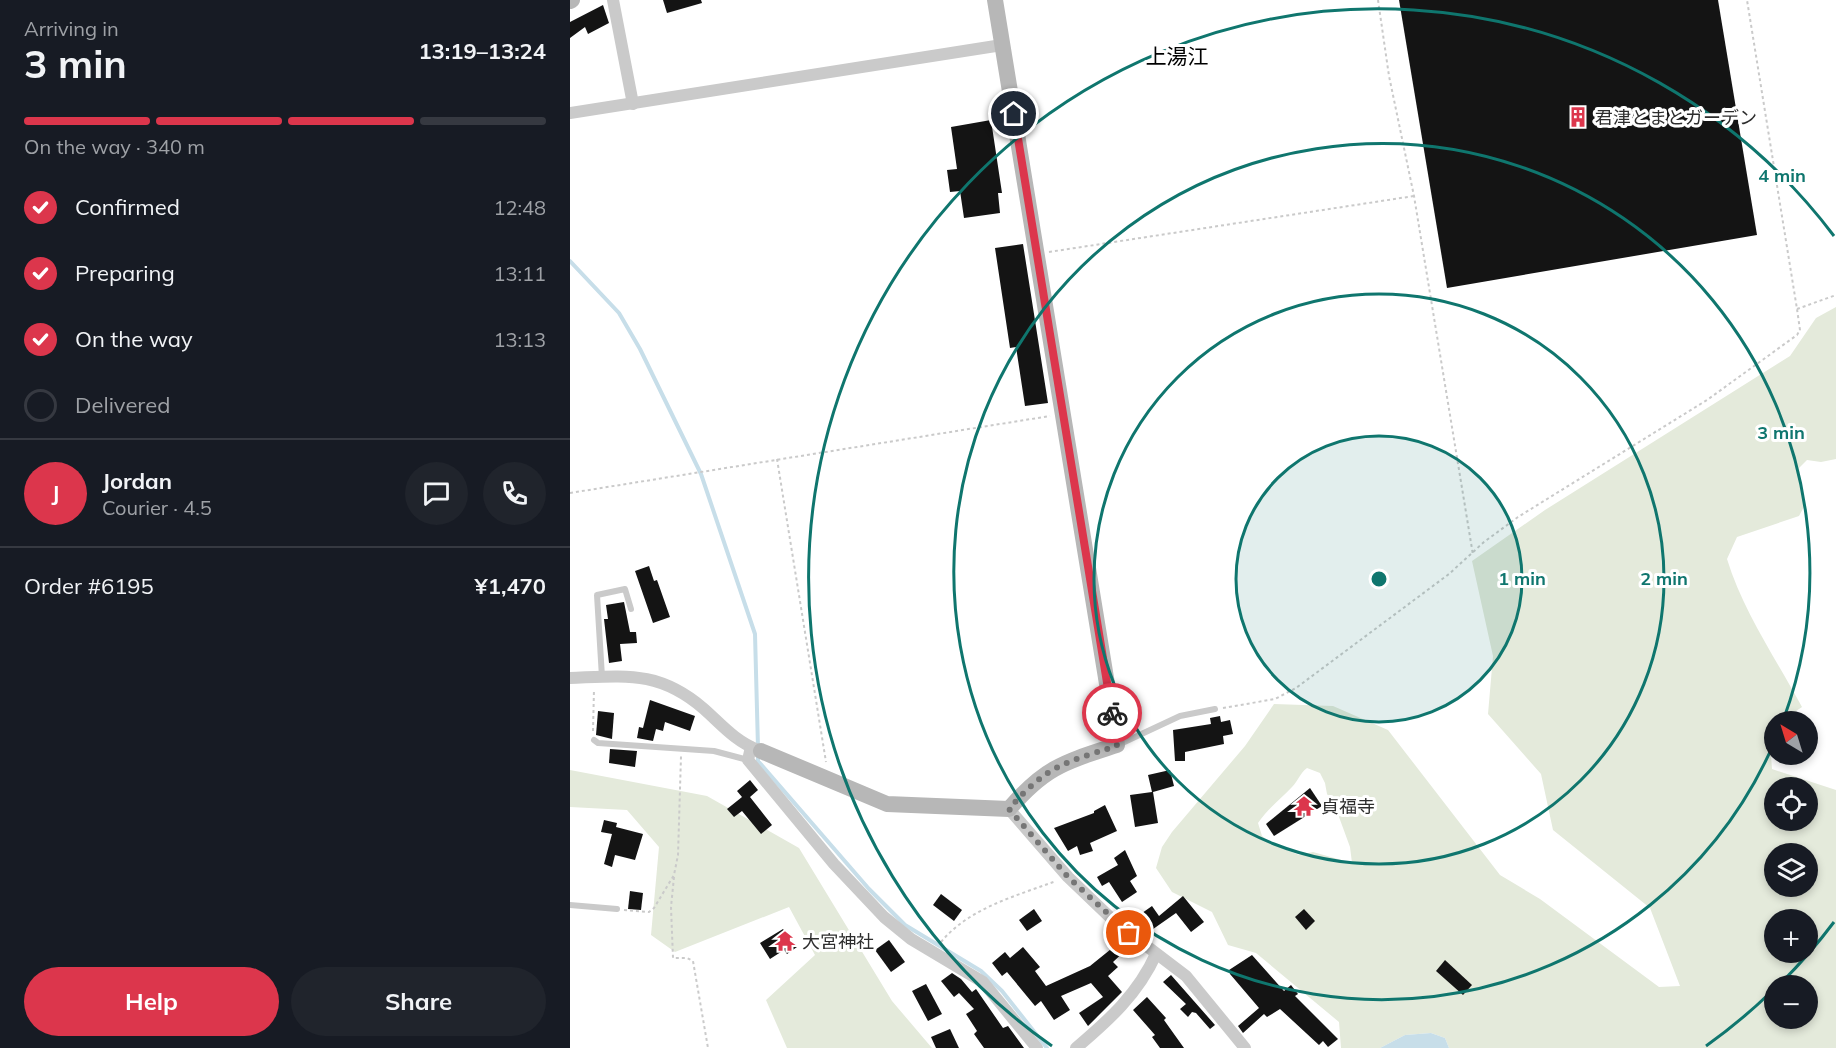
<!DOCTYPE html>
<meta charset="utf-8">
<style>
body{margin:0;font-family:Mulish,"Noto Sans JP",sans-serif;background:#20242c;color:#f1f3f6;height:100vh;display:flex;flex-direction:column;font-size:22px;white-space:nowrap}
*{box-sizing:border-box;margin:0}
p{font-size:20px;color:#9ea1a6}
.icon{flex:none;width:33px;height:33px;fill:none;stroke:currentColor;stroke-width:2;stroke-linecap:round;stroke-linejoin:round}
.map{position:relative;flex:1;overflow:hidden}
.details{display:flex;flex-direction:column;background:#171b24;width:570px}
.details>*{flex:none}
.needle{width:39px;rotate:322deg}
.fabs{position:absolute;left:1194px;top:711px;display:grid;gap:12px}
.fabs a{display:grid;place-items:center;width:54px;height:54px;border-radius:50%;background:#171b24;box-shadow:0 3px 9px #0003;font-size:30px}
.pin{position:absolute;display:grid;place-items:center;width:51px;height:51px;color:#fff;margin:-26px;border:3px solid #fff;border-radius:50%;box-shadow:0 2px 6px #0007}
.courier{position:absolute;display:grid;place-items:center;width:60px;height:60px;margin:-30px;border:4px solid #dc364c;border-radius:50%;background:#fff;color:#222;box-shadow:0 2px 8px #0007}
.headline em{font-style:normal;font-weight:700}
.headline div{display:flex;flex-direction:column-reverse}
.headline{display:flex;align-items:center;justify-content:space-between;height:102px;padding:0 24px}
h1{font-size:39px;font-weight:700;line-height:45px}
.bar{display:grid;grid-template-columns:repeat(4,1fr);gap:9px 6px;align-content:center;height:72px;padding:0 24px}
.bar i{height:8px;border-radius:4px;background:#363941}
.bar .active{background:#dc364c}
.bar p{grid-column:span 4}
.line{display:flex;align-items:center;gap:15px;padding:0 24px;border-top:2px solid #363941}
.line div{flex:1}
.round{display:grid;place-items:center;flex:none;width:63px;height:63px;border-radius:32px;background:#20242c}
ol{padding:0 24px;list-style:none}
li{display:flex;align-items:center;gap:18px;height:66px}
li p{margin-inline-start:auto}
li .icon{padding:6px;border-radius:50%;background:#dc364c;color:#fff;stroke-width:4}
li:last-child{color:#9ea1a6}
li i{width:33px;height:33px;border:3px solid #363941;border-radius:50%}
.action{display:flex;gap:12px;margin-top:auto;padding:12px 24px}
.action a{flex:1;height:69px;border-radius:36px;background:#dc364c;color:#fff;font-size:24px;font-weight:700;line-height:69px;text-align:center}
.action a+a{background:#20242c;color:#f1f3f6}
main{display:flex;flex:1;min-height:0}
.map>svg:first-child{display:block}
.green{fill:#e4eadb;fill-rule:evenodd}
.water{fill:#c7dee9}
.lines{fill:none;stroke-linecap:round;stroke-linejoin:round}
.stream{stroke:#c7dee9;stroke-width:4}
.building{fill:#141414}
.path{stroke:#cacaca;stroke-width:2;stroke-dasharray:3 3;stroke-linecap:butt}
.lane{stroke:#cacaca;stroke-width:6}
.street{stroke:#cacaca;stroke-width:12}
.secondary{stroke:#b7b7b7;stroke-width:16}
.done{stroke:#767676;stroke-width:6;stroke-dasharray:0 10.8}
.route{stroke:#dc364c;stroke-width:8}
.ring{fill:none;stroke:#0f766e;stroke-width:3}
.labels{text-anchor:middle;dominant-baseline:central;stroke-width:6;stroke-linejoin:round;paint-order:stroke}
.poi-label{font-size:18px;fill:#2d2d2d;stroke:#fff;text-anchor:start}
.quarter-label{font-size:21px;fill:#000;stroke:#fff}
.centre{fill:#0f766e;stroke:#fff;stroke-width:3}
.ring-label{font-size:18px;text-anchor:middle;font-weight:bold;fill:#0f766e;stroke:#fff;stroke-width:6;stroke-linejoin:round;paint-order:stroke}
</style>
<main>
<section class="details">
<div class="headline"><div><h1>3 min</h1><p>Arriving in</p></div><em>13:19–13:24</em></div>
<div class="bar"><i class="active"></i><i class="active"></i><i class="active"></i><i></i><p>On the way · 340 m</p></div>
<ol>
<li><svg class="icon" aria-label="check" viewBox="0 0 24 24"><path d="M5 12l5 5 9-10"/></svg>Confirmed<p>12:48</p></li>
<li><svg class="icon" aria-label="check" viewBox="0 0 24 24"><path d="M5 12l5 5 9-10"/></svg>Preparing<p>13:11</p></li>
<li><svg class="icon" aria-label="check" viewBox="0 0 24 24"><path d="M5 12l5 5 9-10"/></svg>On the way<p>13:13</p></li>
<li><i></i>Delivered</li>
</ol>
<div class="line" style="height:108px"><b class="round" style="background:#dc364c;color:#fff">J</b><div><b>Jordan</b><p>Courier · 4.5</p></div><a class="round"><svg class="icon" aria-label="chat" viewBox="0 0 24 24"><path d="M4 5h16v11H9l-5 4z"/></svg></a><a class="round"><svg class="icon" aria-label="phone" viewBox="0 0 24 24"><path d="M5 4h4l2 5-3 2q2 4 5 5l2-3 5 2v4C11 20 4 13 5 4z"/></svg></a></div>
<div class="line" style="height:78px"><div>Order #6195</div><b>¥1,470</b></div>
<div class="action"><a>Help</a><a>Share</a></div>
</section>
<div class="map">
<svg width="1266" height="1048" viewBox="0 0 1266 1048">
<rect width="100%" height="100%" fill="#fff"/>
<g class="green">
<path d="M1266,307V459L1251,462L1237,460L1229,468L1235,505L1229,516L1167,537L1157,559C1173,611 1206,659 1232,707L1211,721L1204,722V726L1199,729L1202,769L1266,790V1048H879L875,1038L861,1033L835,1035L810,1048H771L769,1022L686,953L658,945L642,912L602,892L586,868L592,847L602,832L675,746L704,704L763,706L818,730L930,875L970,899L1089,987L1110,986L1080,908L983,830L971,774L918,714L923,656L902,561L975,510L1220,356L1246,318ZM737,768L750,773L755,783L757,794L765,806L780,847L782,863L743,852L729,855L704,845L692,836L688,823C698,808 710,800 722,787C728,781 730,773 737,768ZM1204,788H1238V820H1204ZM1204,854H1238V886H1204ZM1204,920H1238V952H1204ZM1204,986H1238V1018H1204Z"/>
<path d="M0,770L137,796L229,848L322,1001L362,1048H217L196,1000L245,955L219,907L105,952L81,935L89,847L57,810L0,807Z"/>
</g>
<path class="water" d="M861,1033L875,1038L879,1048H810L835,1035Z"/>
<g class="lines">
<g class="stream">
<path d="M0,261L49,313L70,349L131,474L185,634L188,748"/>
<path d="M188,756V761L299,889L335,925L411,971L432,991L477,1048"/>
</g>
</g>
<g class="building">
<path d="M93,0H131L132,3L97,13Z"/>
<path d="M829,0H1148L1187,235L877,288Z"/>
<path d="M33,5L39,23L18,34L15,27L0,38V22Z"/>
<path d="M421,120L432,193H428L430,213L394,218L390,191L380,192L377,170L387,169L381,127Z"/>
<path d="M453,244L478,403L455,406L446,347L440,348L425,248Z"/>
<path d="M79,566L84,581L87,580L100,617L83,623L65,571Z"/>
<path d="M54,602L60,632H66L67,643L50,644L52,661L39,663L34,619H38L36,605Z"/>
<path d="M80,700L125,716L120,731L95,722L93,731L86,729L83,741L67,738L69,727L73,728Z"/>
<path d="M28,711L44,713L42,739L26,735Z"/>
<path d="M650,716L651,722L660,720L663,734L653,736L654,744L615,752V761H605L603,730L641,724L640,718Z"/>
<path d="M40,749L67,751L65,767L39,763Z"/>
<path d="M600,770L604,786L583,792L588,823L565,827L560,795L582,792L578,775Z"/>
<path d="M180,780L188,790L180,797L202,825L191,834L172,811L164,817L157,809L172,797L167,791Z"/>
<path d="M740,788L752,806L704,836L696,824Z"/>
<path d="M535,805L547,831L520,843L523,851L510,855L507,846L498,851L484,828L524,813V811Z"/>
<path d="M34,820L47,823L46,827L73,834L65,860L45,855L42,867L34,864L42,834L31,832Z"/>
<path d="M555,850L567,876L560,881L567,892L552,902L539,882L532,886L527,877L548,865L544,858Z"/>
<path d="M60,891L73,893L71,910L58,909Z"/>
<path d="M371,894L392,910L384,921L363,905Z"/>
<path d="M613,896L634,922L621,932L606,913L576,934L565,918L582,906L589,916Z"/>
<path d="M464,909L472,921L457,931L449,920Z"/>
<path d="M734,909L745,921L736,930L725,917Z"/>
<path d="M213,929L227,947L217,954L214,950L200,959L190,943Z"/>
<path d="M319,940L335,962L321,972L305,950Z"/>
<path d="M551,941L558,948L543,962L548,967L538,976L552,992L518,1026L509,1013L533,997L521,983L491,996L500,1010L484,1020L471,1001L465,1006L437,972L432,976L422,963L435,952L440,958L453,947L470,967L465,971L476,986L520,966Z"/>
<path d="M682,955L714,991L721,985L728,994L725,996L768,1039L758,1047L753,1041L749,1045L710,1009L697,1017L694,1014L673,1033L668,1026L689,1008L660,974L659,970Z"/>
<path d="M875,960L902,985L893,995L866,971Z"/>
<path d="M382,973L391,979L402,992L406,989L433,1028L438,1026L454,1048H414L404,1034L407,1031L396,1014L404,1009L389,993L384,997L371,981Z"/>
<path d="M601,975L645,1025L640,1029L626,1013L622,1012L618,1017L610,1009L616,1004L593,982Z"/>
<path d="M356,984L372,1014L358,1021L342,991Z"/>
<path d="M577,997L596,1018L594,1020L614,1048H590L582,1037L585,1035L563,1010Z"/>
<path d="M380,1029L389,1048H366L361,1037Z"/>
</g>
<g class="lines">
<g class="path">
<path d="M808,0L819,76L844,196L903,555"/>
<path d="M479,252L844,196"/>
<path d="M1227,309L1266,295"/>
<path d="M207,459L256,762"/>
<path d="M0,493L480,416"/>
<path d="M653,708L705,699L726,688L879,574L914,542L948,517L1137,400L1227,335L1230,330L1227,309L1177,0"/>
<path d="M23,731L24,689"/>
<path d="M104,877L101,907L103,958H117L123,961L138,1048"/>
<path d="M54,910L79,912L84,908L104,875L108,855L111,756"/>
<path d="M371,942C399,908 446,896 486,881"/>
</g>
<g class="lane">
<path d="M32,677L27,595L55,589L61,609"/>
<path d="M24,740L28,743L144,751L178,760"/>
<path d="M548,745L610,716L645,709"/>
<path d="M0,905L47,909"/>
</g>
<g class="street">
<path d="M43,0L63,104"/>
<path d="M0,113L432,45"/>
<path d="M0,678C55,676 89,670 134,709C152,725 165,741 188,750"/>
<path d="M181,747L178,760L264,864L314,917L341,939L413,982L467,1048"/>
<path d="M439,809L498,877L545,922L616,976L675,1048"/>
<path d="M506,1048C539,1020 568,994 586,954"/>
</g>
<g class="secondary">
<path d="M0,1L2,0"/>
<path d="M191,751L317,804L439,809C476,766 495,762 547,745L425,0"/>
</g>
</g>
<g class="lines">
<path class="done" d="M542,713L547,746C495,762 476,766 439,809L498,877L559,933"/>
<path class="route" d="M444,114L542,713"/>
</g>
<circle cx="809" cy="579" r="143" fill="#0f766e" fill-opacity=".12"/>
<g class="ring">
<circle cx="809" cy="579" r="143"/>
<circle cx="809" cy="579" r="285"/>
<path d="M1204 743A428 428 0 1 1 1214 718"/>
<path d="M1264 922A570 570 0 0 1 1212 982M1201 992A570 570 0 0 1 1136 1046M482 1046A570 570 0 1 1 1264 236"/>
</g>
<defs>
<g id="building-bare" transform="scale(1.62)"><path d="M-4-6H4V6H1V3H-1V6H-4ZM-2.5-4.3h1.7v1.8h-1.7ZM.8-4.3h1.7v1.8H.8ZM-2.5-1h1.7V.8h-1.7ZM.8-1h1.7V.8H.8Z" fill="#dc364c" stroke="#fff" stroke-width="2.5" paint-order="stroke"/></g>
<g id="temple-bare" transform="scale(1.62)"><path d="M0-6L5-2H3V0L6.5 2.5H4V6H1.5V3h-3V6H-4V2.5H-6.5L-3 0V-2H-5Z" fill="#dc364c" stroke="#fff" stroke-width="2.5" paint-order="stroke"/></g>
</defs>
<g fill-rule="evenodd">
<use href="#building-bare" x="1008" y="117"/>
<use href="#temple-bare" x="734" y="806"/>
<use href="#temple-bare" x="215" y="941"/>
</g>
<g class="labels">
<g class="poi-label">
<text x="1025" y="117">君津とまとガーデン</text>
<text x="751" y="806">貞福寺</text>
<text x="232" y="941">大宮神社</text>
</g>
<g class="quarter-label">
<text x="607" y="56">上湯江</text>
</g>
</g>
<circle cx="809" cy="579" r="9" class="centre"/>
<g class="ring-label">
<text x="1212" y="182">4 min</text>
<text x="1211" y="439">3 min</text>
<text x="952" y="585">1 min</text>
<text x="1094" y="585">2 min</text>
</g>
</svg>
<div class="fabs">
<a><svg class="needle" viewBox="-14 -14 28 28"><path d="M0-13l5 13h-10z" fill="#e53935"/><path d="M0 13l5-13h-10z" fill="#9ea1a6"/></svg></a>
<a><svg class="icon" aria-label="locate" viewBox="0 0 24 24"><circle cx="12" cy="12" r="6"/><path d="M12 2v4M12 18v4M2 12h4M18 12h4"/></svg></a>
<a><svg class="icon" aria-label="layers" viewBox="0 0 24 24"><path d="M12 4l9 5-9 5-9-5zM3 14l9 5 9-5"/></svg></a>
<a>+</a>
<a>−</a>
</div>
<div class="pin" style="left:559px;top:933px;background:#ea580c"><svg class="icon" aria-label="bag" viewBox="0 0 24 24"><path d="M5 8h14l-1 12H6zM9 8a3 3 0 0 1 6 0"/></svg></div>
<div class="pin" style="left:444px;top:114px;background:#1f2937"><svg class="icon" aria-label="home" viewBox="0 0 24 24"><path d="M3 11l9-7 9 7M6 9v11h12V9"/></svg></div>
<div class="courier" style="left:542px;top:713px"><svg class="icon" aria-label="bike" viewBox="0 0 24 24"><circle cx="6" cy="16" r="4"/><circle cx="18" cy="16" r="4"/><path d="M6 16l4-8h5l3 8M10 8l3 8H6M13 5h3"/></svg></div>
</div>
</main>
